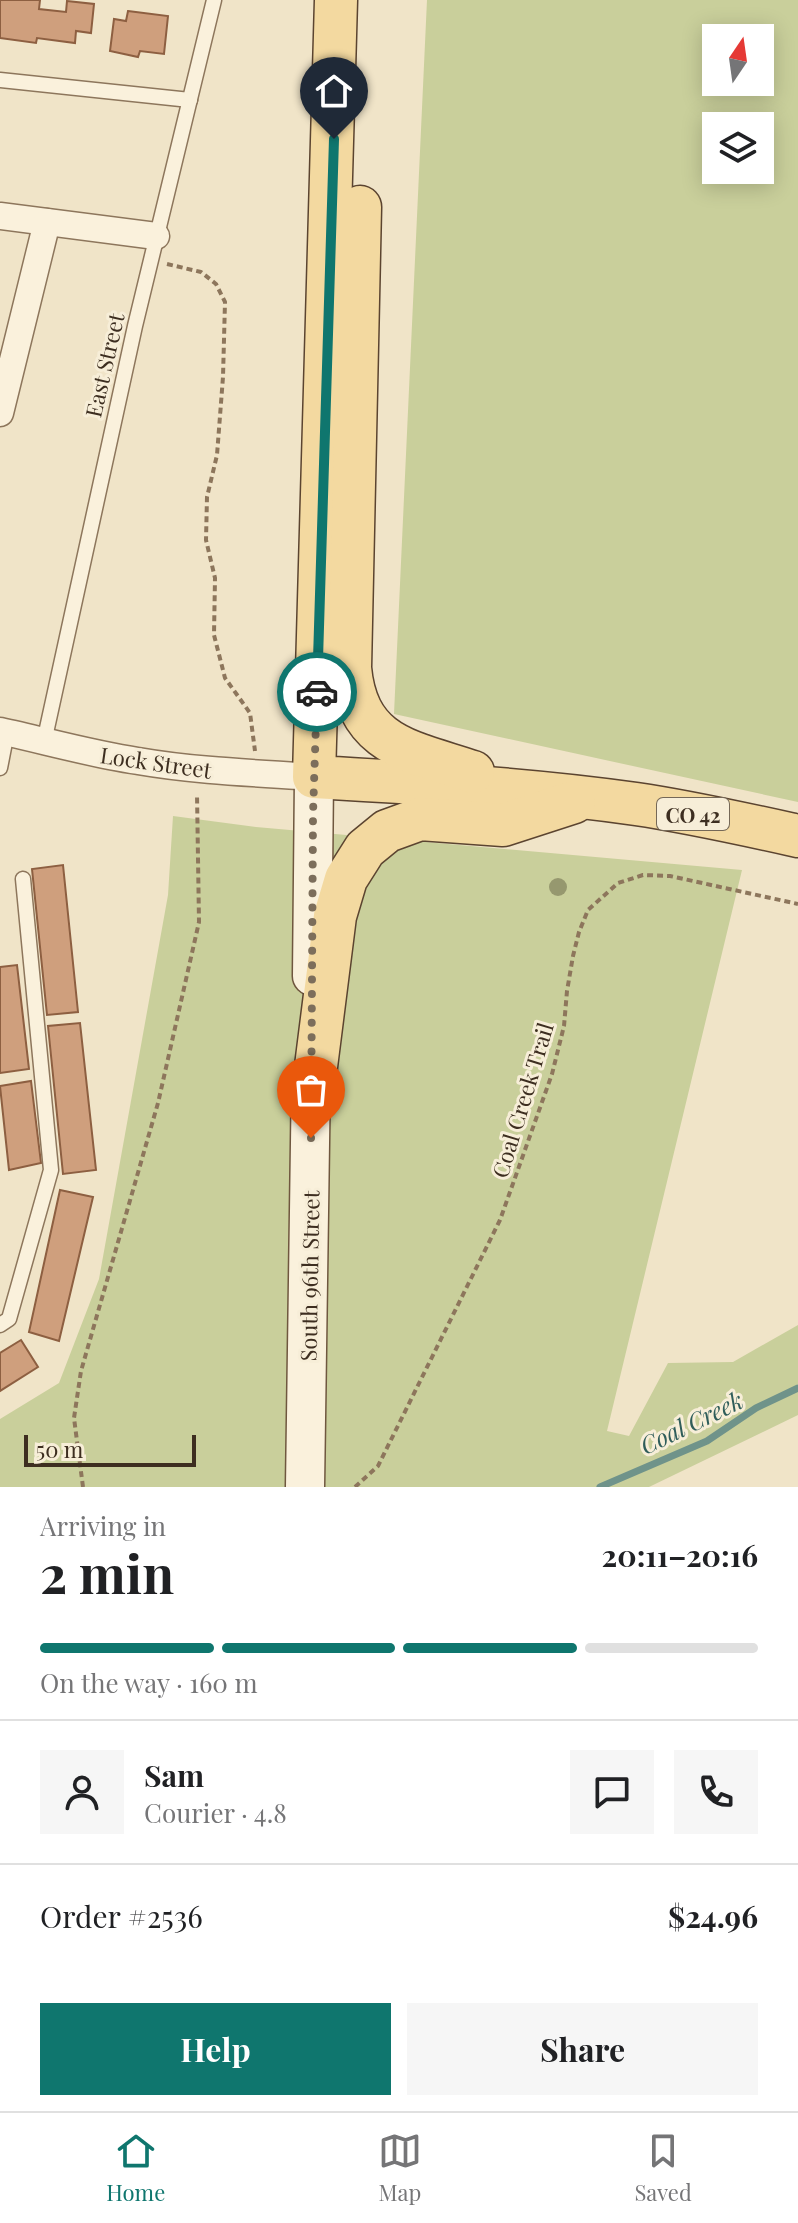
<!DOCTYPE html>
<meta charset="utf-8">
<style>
body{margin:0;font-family:"Playfair Display",serif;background:#f6f6f6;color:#202124;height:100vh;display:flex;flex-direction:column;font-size:30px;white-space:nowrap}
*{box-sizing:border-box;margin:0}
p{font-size:26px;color:#757577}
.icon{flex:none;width:44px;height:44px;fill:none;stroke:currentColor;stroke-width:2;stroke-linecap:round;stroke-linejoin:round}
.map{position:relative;height:1487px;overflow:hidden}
.drawer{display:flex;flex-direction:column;background:#fff;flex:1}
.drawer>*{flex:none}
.needle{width:52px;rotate:13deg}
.buttons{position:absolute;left:702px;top:24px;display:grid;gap:16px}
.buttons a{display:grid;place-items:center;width:72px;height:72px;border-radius:0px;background:#fff;box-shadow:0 4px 20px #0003;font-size:40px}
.scale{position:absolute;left:24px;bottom:20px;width:172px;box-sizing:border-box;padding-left:8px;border:4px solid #3d2e20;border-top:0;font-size:22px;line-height:28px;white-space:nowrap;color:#3d2e20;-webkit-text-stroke:6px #f7eed8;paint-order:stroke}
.pin{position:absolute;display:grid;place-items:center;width:68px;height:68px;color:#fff;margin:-82px -34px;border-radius:50% 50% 50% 0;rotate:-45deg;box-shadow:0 0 8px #0007}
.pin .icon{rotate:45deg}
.courier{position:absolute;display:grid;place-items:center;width:80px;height:80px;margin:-40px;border:6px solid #0f766e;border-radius:50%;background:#fff;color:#222;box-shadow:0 2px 10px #0007}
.summary em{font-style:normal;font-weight:700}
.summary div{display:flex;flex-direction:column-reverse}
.summary{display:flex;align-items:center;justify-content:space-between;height:136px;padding:0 40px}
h1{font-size:52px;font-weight:700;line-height:60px}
.bar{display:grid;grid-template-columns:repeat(4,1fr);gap:12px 8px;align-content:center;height:96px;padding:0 40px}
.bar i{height:10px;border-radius:6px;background:#e0e0e0}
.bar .current{background:#0f766e}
.bar p{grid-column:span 4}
.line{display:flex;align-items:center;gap:20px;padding:0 40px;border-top:2px solid #e0e0e0}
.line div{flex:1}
.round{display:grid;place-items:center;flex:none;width:84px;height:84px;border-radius:0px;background:#f6f6f6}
.button{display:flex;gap:16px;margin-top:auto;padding:16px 40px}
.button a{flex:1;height:92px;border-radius:0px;background:#0f766e;color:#fff;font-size:32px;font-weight:700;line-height:92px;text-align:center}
.button a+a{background:#f6f6f6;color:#202124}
.tab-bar{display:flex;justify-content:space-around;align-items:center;height:112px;border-top:2px solid #e0e0e0;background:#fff;font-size:22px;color:#757577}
.tab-bar a{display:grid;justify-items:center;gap:4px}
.tab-bar .current{color:#0f766e}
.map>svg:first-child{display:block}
.green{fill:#c9cf9b;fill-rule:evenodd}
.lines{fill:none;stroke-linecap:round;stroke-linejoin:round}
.stream{stroke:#6f938a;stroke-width:7}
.building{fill:#cf9f7d;stroke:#8d5f41;stroke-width:2}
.lane-casing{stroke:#8d765c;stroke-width:17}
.street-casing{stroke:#8d765c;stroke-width:29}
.secondary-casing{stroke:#6f573f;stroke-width:41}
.primary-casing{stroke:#5b4430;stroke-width:45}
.path{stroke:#8d765c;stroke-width:4;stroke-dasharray:6 4;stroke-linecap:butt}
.lane{stroke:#faf1dc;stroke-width:14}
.street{stroke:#faf1dc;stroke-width:26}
.secondary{stroke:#faf1dc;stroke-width:38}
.primary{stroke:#f3d9a0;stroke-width:42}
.tree{fill:#96986f}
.done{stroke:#7c6e5b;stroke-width:8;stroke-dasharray:0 14.4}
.route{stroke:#0f766e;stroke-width:10}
.labels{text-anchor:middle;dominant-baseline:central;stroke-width:6;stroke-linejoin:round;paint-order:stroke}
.shield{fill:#f7eed8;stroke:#756857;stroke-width:2}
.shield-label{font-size:20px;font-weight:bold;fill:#3d2e20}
.street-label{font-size:22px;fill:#3d2e20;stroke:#f7eed8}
.water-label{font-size:24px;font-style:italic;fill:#2f5d5a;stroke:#f7eed8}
</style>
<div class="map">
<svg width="798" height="1487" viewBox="0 0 798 1487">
<rect width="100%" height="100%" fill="#f0e4c8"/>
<g class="green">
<path d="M427,0H798V802L394,714ZM716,38H760V82H716ZM716,126H760V170H716Z"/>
<path d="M173,816L256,827L742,870L607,1431L629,1436L668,1363L733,1362L798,1325V1415L649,1487H0V1419L59,1383L99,1279L168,895Z"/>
</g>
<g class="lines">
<path class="stream" d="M600,1487L707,1441L756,1408L798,1388"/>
</g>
<g class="building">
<path d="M0,0H40L39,9L66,12L67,1L94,4L91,33L76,31L75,43L37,38L36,43L0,38Z"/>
<path d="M128,11L168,16L164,54L140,51L138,57L110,51L114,19L126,21Z"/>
<path d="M63,865L78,1012L47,1015L32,869Z"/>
<path d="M17,965L29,1069L0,1073V967Z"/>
<path d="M80,1023L96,1170L63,1174L48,1026Z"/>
<path d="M31,1081L41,1163L9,1170L0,1086Z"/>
<path d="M60,1190L93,1197L59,1341L29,1332Z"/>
<path d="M21,1340L38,1367L0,1391V1353Z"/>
</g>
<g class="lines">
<g class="lane-casing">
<g id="lane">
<path d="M0,80L190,100"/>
<path d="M44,742L135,326L214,0"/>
<path d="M0,768L7,732"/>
<path d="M0,1325L9,1319L51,1170L23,879"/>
</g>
</g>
<g class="street-casing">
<g id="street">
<path d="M0,216L156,236"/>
<path d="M0,413L47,222"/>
<path d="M0,731C46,741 91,754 138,761C196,771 255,773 314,777"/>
</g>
</g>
<g class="secondary-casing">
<g id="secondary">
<path d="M312,976L314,777"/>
<path d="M305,1487L311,1074"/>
</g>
</g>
<g class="primary-casing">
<g id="primary">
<path d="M336,0L314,777C422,783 530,789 636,804C691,812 744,824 798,836"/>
<path d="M360,207L350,668C357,746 410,751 473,772"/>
<path d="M311,1106L335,916L346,879L365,849L387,831L420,819L503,825L574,802"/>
</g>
</g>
<g class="path">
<path d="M167,264L201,272L216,284L225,302L223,377L217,455L207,497L206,540L215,578L214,635L225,678L250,713L255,751"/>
<path d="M83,1487L74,1418L81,1371L158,1103L199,922L197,794"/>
<path d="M355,1487L378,1466L500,1220L552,1074L564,1026L567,991L573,956L579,932L588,910L618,883L643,875L670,876L798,904"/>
</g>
<use href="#lane" class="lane"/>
<use href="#street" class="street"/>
<use href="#secondary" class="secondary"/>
<use href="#primary" class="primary"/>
</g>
<circle class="tree" cx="558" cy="887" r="9"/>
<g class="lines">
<path class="done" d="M311,1138L313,814L317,692"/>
<path class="route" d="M317,692L334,139"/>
</g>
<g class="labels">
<rect class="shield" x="657" y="798" width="72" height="32" rx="6"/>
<g class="shield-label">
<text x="693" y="814">CO 42</text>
</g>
<g class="street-label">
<text transform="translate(104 365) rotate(-77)">East Street</text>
<text transform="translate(156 762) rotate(8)">Lock Street</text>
<text transform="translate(522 1100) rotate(-73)">Coal Creek Trail</text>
<text transform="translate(309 1276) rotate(-89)">South 96th Street</text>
</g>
<g class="water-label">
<text transform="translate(691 1422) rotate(-26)">Coal Creek</text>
</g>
</g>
</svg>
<div class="buttons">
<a><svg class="needle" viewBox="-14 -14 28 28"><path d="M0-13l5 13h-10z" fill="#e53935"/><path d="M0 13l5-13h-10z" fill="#757577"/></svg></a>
<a><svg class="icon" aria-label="layers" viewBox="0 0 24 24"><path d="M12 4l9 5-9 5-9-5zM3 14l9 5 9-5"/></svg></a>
</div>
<div class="scale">50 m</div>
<div class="pin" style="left:311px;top:1138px;background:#ea580c"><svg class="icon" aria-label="bag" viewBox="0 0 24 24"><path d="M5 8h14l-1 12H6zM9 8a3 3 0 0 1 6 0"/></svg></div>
<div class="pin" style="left:334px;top:139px;background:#1f2937"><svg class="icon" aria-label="home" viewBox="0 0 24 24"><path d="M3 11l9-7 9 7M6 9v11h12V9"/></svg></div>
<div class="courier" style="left:317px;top:692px"><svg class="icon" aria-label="car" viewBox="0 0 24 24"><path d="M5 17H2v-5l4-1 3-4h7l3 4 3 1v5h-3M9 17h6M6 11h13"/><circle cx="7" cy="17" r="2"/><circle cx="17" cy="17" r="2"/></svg></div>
</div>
<section class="drawer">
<div class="summary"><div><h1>2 min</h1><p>Arriving in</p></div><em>20:11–20:16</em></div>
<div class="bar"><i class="current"></i><i class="current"></i><i class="current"></i><i></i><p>On the way · 160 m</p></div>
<div class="line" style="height:144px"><a class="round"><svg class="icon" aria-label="person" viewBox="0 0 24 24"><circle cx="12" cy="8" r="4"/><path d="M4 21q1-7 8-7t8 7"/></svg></a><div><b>Sam</b><p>Courier · 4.8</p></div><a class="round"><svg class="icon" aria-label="chat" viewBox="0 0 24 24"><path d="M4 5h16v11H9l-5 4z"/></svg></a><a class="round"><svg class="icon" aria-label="phone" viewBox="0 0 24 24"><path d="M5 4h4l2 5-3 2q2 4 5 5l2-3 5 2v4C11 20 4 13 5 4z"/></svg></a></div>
<div class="line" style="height:104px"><div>Order #2536</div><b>$24.96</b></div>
<div class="button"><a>Help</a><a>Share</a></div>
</section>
<nav class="tab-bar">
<a class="current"><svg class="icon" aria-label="home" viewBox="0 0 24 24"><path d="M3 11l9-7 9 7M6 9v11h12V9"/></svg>Home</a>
<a><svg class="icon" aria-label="map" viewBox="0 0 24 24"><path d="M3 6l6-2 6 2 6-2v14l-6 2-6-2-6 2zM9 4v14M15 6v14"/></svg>Map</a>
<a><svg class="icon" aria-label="saved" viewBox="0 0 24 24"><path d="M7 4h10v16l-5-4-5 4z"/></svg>Saved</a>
</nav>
